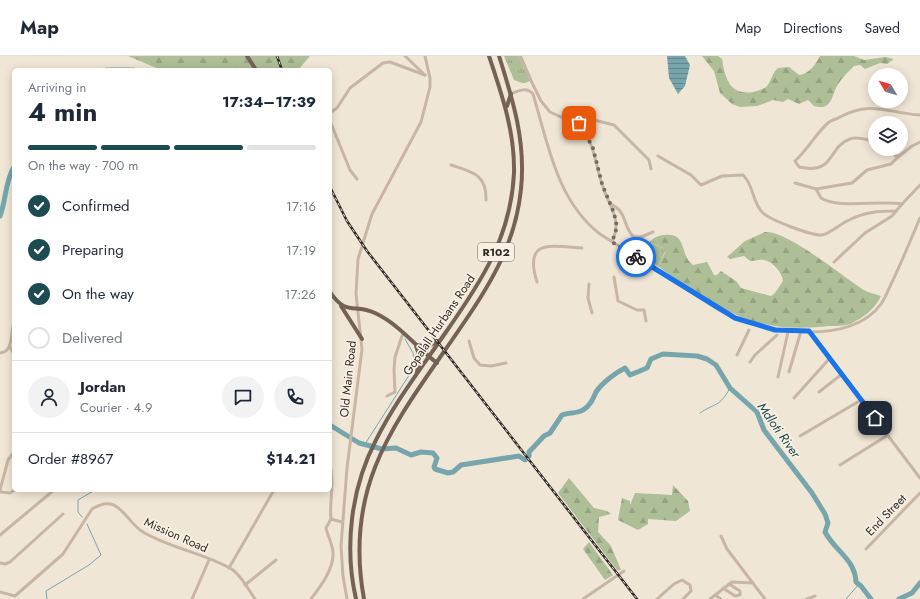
<!DOCTYPE html>
<meta charset="utf-8">
<style>
body{margin:0;font-family:Jost,sans-serif;background:#f2f2f3;color:#1f2937;height:100vh;display:flex;flex-direction:column;font-size:15px;white-space:nowrap}
*{box-sizing:border-box;margin:0}
p{font-size:13px;color:#747a83}
.icon{flex:none;width:22px;height:22px;fill:none;stroke:currentColor;stroke-width:2;stroke-linecap:round;stroke-linejoin:round}
.map{position:relative;flex:1;overflow:hidden}
.details{position:absolute;left:12px;top:12px;width:320px;height:424px;display:flex;flex-direction:column;background:#fff;border-radius:6px;box-shadow:0 2px 10px #0003}
.details>*{flex:none}
.needle{width:26px;rotate:308deg}
.fabs{position:absolute;left:868px;top:12px;display:grid;gap:8px}
.fabs a{display:grid;place-items:center;width:40px;height:40px;border-radius:50%;background:#fff;box-shadow:0 2px 10px #0003;font-size:20px}
.pin{position:absolute;display:grid;place-items:center;width:34px;height:34px;color:#fff;margin:-17px;border-radius:8px;box-shadow:0 2px 6px #0006}
.courier{position:absolute;display:grid;place-items:center;width:40px;height:40px;margin:-20px;border:3px solid #1a73e8;border-radius:50%;background:#fff;color:#222;box-shadow:0 1px 5px #0007}
.overview em{font-style:normal;font-weight:700}
.overview div{display:flex;flex-direction:column-reverse}
.overview{display:flex;align-items:center;justify-content:space-between;height:68px;padding:0 16px}
h1{font-size:26px;font-weight:700;line-height:30px}
.bar{display:grid;grid-template-columns:repeat(4,1fr);gap:6px 4px;align-content:center;height:48px;padding:0 16px}
.bar i{height:5px;border-radius:3px;background:#e0e1e3}
.bar .selected{background:#1c4b52}
.bar p{grid-column:span 4}
.line{display:flex;align-items:center;gap:10px;padding:0 16px;border-top:1px solid #e0e1e3}
.line div{flex:1}
.round{display:grid;place-items:center;flex:none;width:42px;height:42px;border-radius:21px;background:#f2f2f3}
ol{padding:0 16px;list-style:none}
li{display:flex;align-items:center;gap:12px;height:44px}
li p{margin-inline-start:auto}
li .icon{padding:4px;border-radius:50%;background:#1c4b52;color:#fff;stroke-width:4}
li:last-child{color:#747a83}
li i{width:22px;height:22px;border:2px solid #e0e1e3;border-radius:50%}
header{display:flex;align-items:center;gap:24px;box-sizing:border-box;height:56px;padding:0 20px;background:#fff;border-bottom:1px solid #e0e1e3}
header strong{font-size:19px}
nav{display:flex;gap:22px;margin-inline-start:auto;font-size:14px}
.map>svg:first-child{display:block}
.grass{fill:url(#grass-tufts)}
.forest{fill:url(#forest-firs)}
.water{fill:url(#water-rules)}
.lines{fill:none;stroke-linecap:round;stroke-linejoin:round}
.stream{stroke:#76a6ac;stroke-width:1}
.river{stroke:#76a6ac;stroke-width:5}
.minor{stroke:#c7b6a3;stroke-width:3}
.major{stroke:#746256;stroke-width:4}
.rail-casing{stroke:#322a25;stroke-width:2.5}
.rail{stroke:#f8f0e2;stroke-width:1;stroke-dasharray:3;stroke-linecap:butt}
.done{stroke:#746c63;stroke-width:4;stroke-dasharray:0 7.2}
.route{stroke:#1a73e8;stroke-width:5}
.labels{text-anchor:middle;dominant-baseline:central;stroke-width:3.5;stroke-linejoin:round;paint-order:stroke}
.shield{fill:#f8f0e2;stroke:#6d655e;stroke-width:1}
.shield-label{font-size:11px;font-weight:bold;fill:#322a25}
.street-label{font-size:12px;fill:#322a25;stroke:#f8f0e2}
.water-label{font-size:13px;font-style:italic;fill:#1c4b52;stroke:#f8f0e2}
</style>
<header>
<strong>Map</strong>
<nav><a>Map</a><a>Directions</a><a>Saved</a></nav>
</header>
<div class="map">
<svg width="920" height="543" viewBox="0 0 920 543">
<defs>
<pattern id="grass-tufts" width="24" height="20" patternUnits="userSpaceOnUse"><rect width="24" height="20" fill="#aebe97"/><path d="M3 7l-1-3M5 7V3M7 7l1-3M15 17l-1-3M17 17v-4M19 17l1-3" fill="none" stroke="#96a382"/></pattern>
<pattern id="forest-firs" width="22" height="20" patternUnits="userSpaceOnUse"><rect width="22" height="20" fill="#aebe97"/><path d="M5 1l3.5 6h-7zM16 11l3.5 6h-7z" fill="#96a382"/></pattern>
<pattern id="water-rules" width="6" height="5" patternUnits="userSpaceOnUse"><rect width="6" height="5" fill="#76a6ac"/><path d="M0 2.5h6" fill="none" stroke="#61878c"/></pattern>
</defs>
<rect width="100%" height="100%" fill="#f0e6d6"/>
<g class="grass">
<path d="M504,0H522L532,23C526,29 521,27 514,24Z"/>
<path d="M651,185V187L665,193C665,200 659,204 659,211L632,195Z"/>
</g>
<g class="forest">
<path d="M128,0H310L298,14H161Z"/>
<path d="M702,0H718L722,3C725,21 729,40 753,36C757,35 765,33 767,30C772,24 772,17 778,12L789,11L799,19C809,18 816,8 820,0H854L864,4L885,1L894,3L887,8L880,7L865,13L860,9L854,10C848,16 841,23 837,30C831,41 832,55 814,50L808,44L799,48L788,43L783,46L773,44L757,50L740,51L732,48L720,37L714,15Z"/>
<path d="M765,176C787,174 843,221 864,234C869,237 876,238 881,240C875,253 863,262 850,268C844,270 836,270 829,270C799,273 767,273 739,260C711,248 684,229 659,211C659,204 666,200 665,193L650,186C654,181 659,179 665,179C688,177 679,199 693,209L707,206L714,219H717L721,215L736,225L741,232L771,240L775,237L783,225C782,216 773,206 764,204C759,203 755,205 750,205L744,200L730,203L727,201L745,185Z"/>
<path d="M569,422L594,452L607,455L611,458L599,461L598,476L611,490L621,514H617L558,437Z"/>
<path d="M673,429L688,445L690,455L676,465L648,463V468L638,474L618,464L622,442L630,445V449L635,437L672,439Z"/>
<path d="M589,486L613,519L605,524L583,493Z"/>
</g>
<path class="water" d="M667,0H685L690,9L685,30L678,38L669,22Z"/>
<g class="lines">
<g class="stream">
<path d="M700,357C716,346 719,352 730,332"/>
<path d="M365,388L415,310L413,297L405,283"/>
<path d="M82,461L78,456V444L95,434"/>
<path d="M47,543L46,535L89,509L101,499L87,468"/>
<path d="M846,543L859,528"/>
</g>
<g class="river">
<path d="M106,14H134"/>
<path d="M0,160C6,145 5,125 14,111"/>
<path d="M330,369L359,387L382,393L396,392L411,399L421,396L433,397L437,402L434,411L435,413L448,417L453,416L461,409L519,400L525,404L529,400V396L544,380L550,377L562,359C569,356 577,358 583,354C590,350 593,343 596,336C602,327 615,317 625,312L630,319L647,312L651,303L663,298L697,300L707,303L716,309L730,332L757,356L764,374L812,437L825,458L828,467L825,476C835,495 855,503 856,526L861,530L871,543"/>
<path d="M899,543L912,537L920,527"/>
</g>
<g class="minor">
<path d="M405,0L425,19"/>
<path d="M519,0L541,45L550,56L561,61L590,63L614,69L649,104L651,113"/>
<path d="M511,38C519,34 527,31 533,38C548,88 557,145 600,178L719,254C759,276 850,292 881,248C886,241 889,232 893,224C903,203 911,183 920,162"/>
<path d="M330,57L337,52L350,32L383,7L390,6L425,19"/>
<path d="M571,62C594,78 594,104 602,128C608,149 623,163 612,186"/>
<path d="M330,65L350,114L357,123"/>
<path d="M875,86C868,84 856,80 850,83C827,91 836,119 799,111L795,105C807,94 818,75 829,66C832,64 837,63 840,61C871,44 888,57 920,59"/>
<path d="M886,93L898,101L912,90L920,86"/>
<path d="M658,100L691,119L701,129L722,120L743,119C754,129 752,147 763,157C770,164 812,180 822,179C831,177 840,168 849,164C865,156 878,155 896,155"/>
<path d="M451,109C472,116 487,118 486,144"/>
<path d="M795,127L816,133L821,142C838,153 880,144 902,148L920,129"/>
<path d="M816,133L852,127L867,114L891,108L898,101"/>
<path d="M612,149C627,155 623,172 634,181H641L653,176"/>
<path d="M834,206L865,177L892,160L902,148"/>
<path d="M614,221L618,245L637,254H644L646,265"/>
<path d="M537,226C523,182 552,190 582,192"/>
<path d="M589,228L588,242L592,257"/>
<path d="M809,275L920,422"/>
<path d="M469,285L474,302L480,309L491,310L506,307"/>
<path d="M10,291L14,298"/>
<path d="M0,297C14,296 10,277 14,267"/>
<path d="M737,299L749,274"/>
<path d="M750,306L755,299L777,279"/>
<path d="M789,316L801,275"/>
<path d="M778,321L788,276"/>
<path d="M819,336L842,318"/>
<path d="M387,340L395,336L394,314L395,301L403,277"/>
<path d="M794,342L830,302"/>
<path d="M800,380L861,344"/>
<path d="M840,409L888,379"/>
<path d="M330,410C335,428 329,445 331,463"/>
<path d="M0,434L8,404L14,396"/>
<path d="M0,436L10,437L15,434"/>
<path d="M331,463L342,466"/>
<path d="M0,479L54,434"/>
<path d="M721,480L727,493L765,543"/>
<path d="M866,493L920,437"/>
<path d="M0,507L5,508L10,506L63,458"/>
<path d="M229,512L274,434"/>
<path d="M245,529L276,504"/>
<path d="M723,532L735,540L740,539V535L729,528"/>
<path d="M0,536L15,540L63,498L92,453C119,436 124,464 143,476C169,492 208,498 233,514C242,521 249,534 255,543"/>
<path d="M715,539L721,543"/>
<path d="M192,543L209,504"/>
<path d="M311,543C320,531 334,513 333,497C333,489 328,481 326,472L331,463"/>
<path d="M347,543L343,520L341,490L347,412L362,293L356,238L358,203L372,158L421,66L430,31V22L425,0"/>
<path d="M583,543L624,515"/>
<path d="M657,543L674,528L682,524L690,529L691,535L683,543"/>
<path d="M710,543L732,526L753,527"/>
<path d="M807,543L815,540"/>
</g>
<g class="major">
<path d="M247,0L256,14"/>
<path d="M507,50L511,38"/>
<path d="M330,236C347,261 354,247 375,257C399,268 416,291 437,307"/>
<path d="M341,250L362,283"/>
<path d="M417,289L427,291L438,285"/>
<path d="M416,290L420,301L417,316"/>
<path d="M356,543C344,491 351,432 376,384C395,346 422,311 446,276C481,226 511,181 514,117C515,76 502,39 489,0"/>
<path d="M364,543C342,423 401,360 463,268C492,226 516,185 521,133C526,86 513,44 499,0"/>
</g>
<g class="rail-casing">
<g id="rail">
<path d="M277,0L282,14"/>
<path d="M330,131L347,165L367,195L637,543"/>
</g>
</g>
<use href="#rail" class="rail"/>
</g>
<g class="lines">
<path class="done" d="M579,67L593,92L602,128L614,157L617,171L612,186L636,201"/>
<path class="route" d="M636,201L735,262L775,274L809,275L875,362"/>
</g>
<g class="labels">
<rect class="shield" x="478" y="187" width="36" height="18" rx="3"/>
<g class="shield-label">
<text x="496" y="196">R102</text>
</g>
<g class="street-label">
<text transform="translate(439 269) rotate(-56)">Gopalall Hurbans Road</text>
<text transform="translate(348 323) rotate(-84)">Old Main Road</text>
<text transform="translate(886 459) rotate(-46)">End Street</text>
<text transform="translate(176 479) rotate(24)">Mission Road</text>
</g>
<g class="water-label">
<text transform="translate(779 374) rotate(55)">Mdloti River</text>
</g>
</g>
</svg>
<div class="fabs">
<a><svg class="needle" viewBox="-14 -14 28 28"><path d="M0-13l5 13h-10z" fill="#e53935"/><path d="M0 13l5-13h-10z" fill="#747a83"/></svg></a>
<a><svg class="icon" aria-label="layers" viewBox="0 0 24 24"><path d="M12 4l9 5-9 5-9-5zM3 14l9 5 9-5"/></svg></a>
</div>
<div class="pin" style="left:579px;top:67px;background:#ea580c"><svg class="icon" aria-label="bag" viewBox="0 0 24 24"><path d="M5 8h14l-1 12H6zM9 8a3 3 0 0 1 6 0"/></svg></div>
<div class="pin" style="left:875px;top:362px;background:#1f2937"><svg class="icon" aria-label="home" viewBox="0 0 24 24"><path d="M3 11l9-7 9 7M6 9v11h12V9"/></svg></div>
<div class="courier" style="left:636px;top:201px"><svg class="icon" aria-label="bike" viewBox="0 0 24 24"><circle cx="6" cy="16" r="4"/><circle cx="18" cy="16" r="4"/><path d="M6 16l4-8h5l3 8M10 8l3 8H6M13 5h3"/></svg></div>
<section class="details">
<div class="overview"><div><h1>4 min</h1><p>Arriving in</p></div><em>17:34–17:39</em></div>
<div class="bar"><i class="selected"></i><i class="selected"></i><i class="selected"></i><i></i><p>On the way · 700 m</p></div>
<ol>
<li><svg class="icon" aria-label="check" viewBox="0 0 24 24"><path d="M5 12l5 5 9-10"/></svg>Confirmed<p>17:16</p></li>
<li><svg class="icon" aria-label="check" viewBox="0 0 24 24"><path d="M5 12l5 5 9-10"/></svg>Preparing<p>17:19</p></li>
<li><svg class="icon" aria-label="check" viewBox="0 0 24 24"><path d="M5 12l5 5 9-10"/></svg>On the way<p>17:26</p></li>
<li><i></i>Delivered</li>
</ol>
<div class="line" style="height:72px"><a class="round"><svg class="icon" aria-label="person" viewBox="0 0 24 24"><circle cx="12" cy="8" r="4"/><path d="M4 21q1-7 8-7t8 7"/></svg></a><div><b>Jordan</b><p>Courier · 4.9</p></div><a class="round"><svg class="icon" aria-label="chat" viewBox="0 0 24 24"><path d="M4 5h16v11H9l-5 4z"/></svg></a><a class="round"><svg class="icon" aria-label="phone" viewBox="0 0 24 24"><path d="M5 4h4l2 5-3 2q2 4 5 5l2-3 5 2v4C11 20 4 13 5 4z"/></svg></a></div>
<div class="line" style="height:52px"><div>Order #8967</div><b>$14.21</b></div>
</section>
</div>
